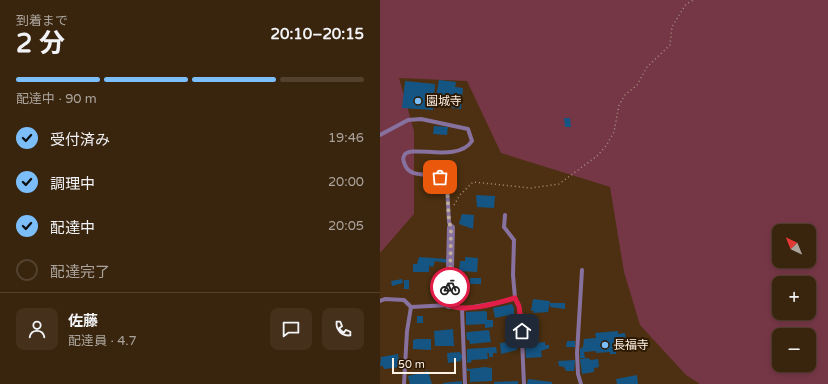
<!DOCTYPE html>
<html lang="ja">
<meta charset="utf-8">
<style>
body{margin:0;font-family:"Varela Round","Noto Sans JP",sans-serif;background:#44301b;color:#f1f3f6;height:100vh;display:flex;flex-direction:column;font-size:15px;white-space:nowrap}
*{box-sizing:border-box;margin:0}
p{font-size:13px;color:#aba49d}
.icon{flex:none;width:22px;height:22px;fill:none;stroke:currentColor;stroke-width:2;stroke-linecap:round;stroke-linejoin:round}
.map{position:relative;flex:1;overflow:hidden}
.details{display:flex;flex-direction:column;background:#39240d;width:380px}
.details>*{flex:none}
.needle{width:26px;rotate:317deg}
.tools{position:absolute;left:392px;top:224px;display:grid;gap:8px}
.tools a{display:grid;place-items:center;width:44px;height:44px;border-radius:8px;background:#39240d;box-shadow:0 2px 6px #0003,0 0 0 1px #53412e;font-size:20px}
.scale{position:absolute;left:12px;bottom:10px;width:64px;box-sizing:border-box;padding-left:4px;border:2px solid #fdf1e6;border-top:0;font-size:11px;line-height:14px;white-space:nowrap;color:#fdf1e6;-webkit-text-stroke:3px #2e1902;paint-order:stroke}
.pin{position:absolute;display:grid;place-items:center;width:34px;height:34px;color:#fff;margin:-17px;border-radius:8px;box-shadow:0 2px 6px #0006}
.courier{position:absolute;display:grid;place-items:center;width:40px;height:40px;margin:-20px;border:3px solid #e11d48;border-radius:50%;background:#fff;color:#222;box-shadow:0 1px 5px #0007}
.overview em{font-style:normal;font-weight:700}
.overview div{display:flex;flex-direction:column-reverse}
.overview{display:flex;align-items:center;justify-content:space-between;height:68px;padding:0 16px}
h1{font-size:26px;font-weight:700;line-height:30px}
.bar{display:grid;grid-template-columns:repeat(4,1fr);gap:6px 4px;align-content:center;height:48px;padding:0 16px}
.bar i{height:5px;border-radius:3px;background:#53412e}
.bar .selected{background:#7bbef9}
.bar p{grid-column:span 4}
.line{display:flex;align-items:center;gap:10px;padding:0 16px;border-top:1px solid #53412e}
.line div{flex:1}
.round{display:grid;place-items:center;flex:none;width:42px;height:42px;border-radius:8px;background:#44301b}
ol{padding:0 16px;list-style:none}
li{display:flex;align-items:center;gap:12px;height:44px}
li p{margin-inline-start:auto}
li .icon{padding:4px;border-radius:50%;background:#7bbef9;color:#111;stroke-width:4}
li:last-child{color:#aba49d}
li i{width:22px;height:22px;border:2px solid #53412e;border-radius:50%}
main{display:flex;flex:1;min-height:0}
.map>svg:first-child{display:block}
.green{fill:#753746;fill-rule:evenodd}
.building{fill:#155584}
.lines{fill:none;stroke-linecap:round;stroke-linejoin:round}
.path{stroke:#a7937f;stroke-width:1.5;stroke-dasharray:1 3;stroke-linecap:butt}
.service{stroke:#87719f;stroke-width:4}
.minor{stroke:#87719f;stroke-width:8}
.done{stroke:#bfad9b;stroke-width:4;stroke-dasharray:0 7.2}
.route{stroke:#e11d48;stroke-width:5}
.poi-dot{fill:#7bbef9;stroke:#2e1902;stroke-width:1.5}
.labels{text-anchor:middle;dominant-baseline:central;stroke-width:4;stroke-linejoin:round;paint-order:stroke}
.poi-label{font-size:12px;fill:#fdf1e6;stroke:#2e1902;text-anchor:start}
</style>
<main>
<section class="details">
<div class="overview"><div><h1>2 分</h1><p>到着まで</p></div><em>20:10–20:15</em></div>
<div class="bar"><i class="selected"></i><i class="selected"></i><i class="selected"></i><i></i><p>配達中 · 90 m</p></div>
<ol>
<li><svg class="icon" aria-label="check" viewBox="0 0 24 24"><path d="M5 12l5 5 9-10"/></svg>受付済み<p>19:46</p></li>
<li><svg class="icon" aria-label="check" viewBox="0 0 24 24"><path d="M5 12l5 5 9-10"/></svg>調理中<p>20:00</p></li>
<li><svg class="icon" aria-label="check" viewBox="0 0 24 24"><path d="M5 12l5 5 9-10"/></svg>配達中<p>20:05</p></li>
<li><i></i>配達完了</li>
</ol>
<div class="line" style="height:72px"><a class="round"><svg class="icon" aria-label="person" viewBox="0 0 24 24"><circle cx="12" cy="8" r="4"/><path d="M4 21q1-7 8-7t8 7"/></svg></a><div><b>佐藤</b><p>配達員 · 4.7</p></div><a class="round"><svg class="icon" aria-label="chat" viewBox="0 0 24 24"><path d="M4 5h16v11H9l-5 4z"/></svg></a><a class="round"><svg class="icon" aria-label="phone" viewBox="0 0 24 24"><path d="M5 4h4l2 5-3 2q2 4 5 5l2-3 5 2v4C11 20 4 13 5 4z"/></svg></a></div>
</section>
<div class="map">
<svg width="448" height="384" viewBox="0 0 448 384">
<rect width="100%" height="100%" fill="#4c3011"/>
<path class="green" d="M0,0H448V384H320L306,375L260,325L244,272L230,187L121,153L87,81L19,78L34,131V214L0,253ZM399,231H429V261H399ZM399,283H429V313H399ZM399,335H429V365H399Z"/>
<g class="building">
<path d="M59,80L76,82L75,87L83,88L81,109L72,108V104L55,102Z"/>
<path d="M25,81L55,84L53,110L22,108Z"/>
<path d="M184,118H190L191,127H185Z"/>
<path d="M54,126L68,127L67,135L53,134Z"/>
<path d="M96,195L115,196L114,208L97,207Z"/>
<path d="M82,214L94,215L93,229L79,224Z"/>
<path d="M39,257L67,259V263L55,261L53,267L49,266V272H33V264H37Z"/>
<path d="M85,257L98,258L97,272L79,271L80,261H85Z"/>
<rect x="90" y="278" width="11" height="6"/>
<path d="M22,279L23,283L12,286L11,281Z"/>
<rect x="24" y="280" width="5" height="9"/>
<path d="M153,299L170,301L168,312L153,313L154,311H151Z"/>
<path d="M170,303H185V309L170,307Z"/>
<path d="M132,304L134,308V314L115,318L113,308Z"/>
<path d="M105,311L107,312V320H113V327L105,328V324L86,325V312Z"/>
<rect x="37" y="316" width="6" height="7"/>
<path d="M73,329L74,346H55L54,331Z"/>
<path d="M109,330L111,342L90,344L89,340H87L86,333L88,332Z"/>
<path d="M238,331V334L245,333L247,350L236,351V354H230V352L216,353V351L204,352L205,358H200V349L203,347L204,339L216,338L215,333Z"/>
<path d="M36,339H51V350L33,349V340Z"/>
<path d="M136,341L137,350L121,354L120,343Z"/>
<path d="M187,341H195V347H186Z"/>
<path d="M165,342V345H169V348L161,351L162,357L146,358L145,344Z"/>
<path d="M116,347L117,353H113V357H109V353H107L108,359L91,360L92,362L87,363V349Z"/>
<path d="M80,352L83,358L81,359V361L68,363L67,353Z"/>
<path d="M18,354L20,367L4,369L3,366H0L1,357Z"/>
<path d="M208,358L211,360L218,359L219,367L214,368V372L202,374L200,359Z"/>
<path d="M195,360L194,371H186L184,367L179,366L178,361Z"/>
<path d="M105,367L112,368V381L90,382V371H87V368L89,369Z"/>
<path d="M48,371L52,384H30L28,376Z"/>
<path d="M257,375L258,384H237L236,379Z"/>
<path d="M148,379L172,382V384H147Z"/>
<path d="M82,381V384H63V383Z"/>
<path d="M138,381V384H114V382Z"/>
</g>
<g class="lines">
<path class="path" d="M74,205L80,195L93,182L151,188L179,184L217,156L226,146L234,132L239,105L245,95L257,85L267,67L290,45L292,27L306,4L314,0"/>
<g class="service">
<path d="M0,135L28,120L41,119L88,129L92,141C77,164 28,143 24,156C22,159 24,162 25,165C30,178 48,173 58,176C63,178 65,181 67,185L69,222L71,228"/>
<path d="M125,215L124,227L134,240L133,275L135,298L139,307L141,318L144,384"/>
<path d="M0,301L5,299L24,300L31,307"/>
<path d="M82,309L85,384"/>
<path d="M24,384L27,331L31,307L69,305L82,309L121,302L135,298"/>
<path d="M201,384L198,374L197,353L202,270"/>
</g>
<path class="minor" d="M69,305L71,228"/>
</g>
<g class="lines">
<path class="done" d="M60,177L67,185L69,222L71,228L70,287"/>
<path class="route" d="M70,287L69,305C86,313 117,303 135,298L139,306L142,331"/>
</g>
<g class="poi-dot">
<circle cx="38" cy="101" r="4"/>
<circle cx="225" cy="345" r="4"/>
</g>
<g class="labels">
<g class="poi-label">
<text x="46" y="101">園城寺</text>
<text x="233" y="345">長福寺</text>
</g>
</g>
</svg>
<div class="tools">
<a><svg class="needle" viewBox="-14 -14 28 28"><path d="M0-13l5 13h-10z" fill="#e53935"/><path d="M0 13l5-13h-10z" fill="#aba49d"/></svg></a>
<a>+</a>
<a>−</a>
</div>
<div class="scale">50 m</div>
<div class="pin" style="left:60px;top:177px;background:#ea580c"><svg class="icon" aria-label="bag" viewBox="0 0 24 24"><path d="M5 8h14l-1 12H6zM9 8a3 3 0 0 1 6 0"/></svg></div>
<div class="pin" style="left:142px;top:331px;background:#1f2937"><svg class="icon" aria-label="home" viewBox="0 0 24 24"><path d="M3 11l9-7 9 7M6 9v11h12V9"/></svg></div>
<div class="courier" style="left:70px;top:287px"><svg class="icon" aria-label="bike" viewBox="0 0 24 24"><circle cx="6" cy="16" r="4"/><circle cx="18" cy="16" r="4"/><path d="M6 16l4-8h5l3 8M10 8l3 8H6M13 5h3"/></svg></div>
</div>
</main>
